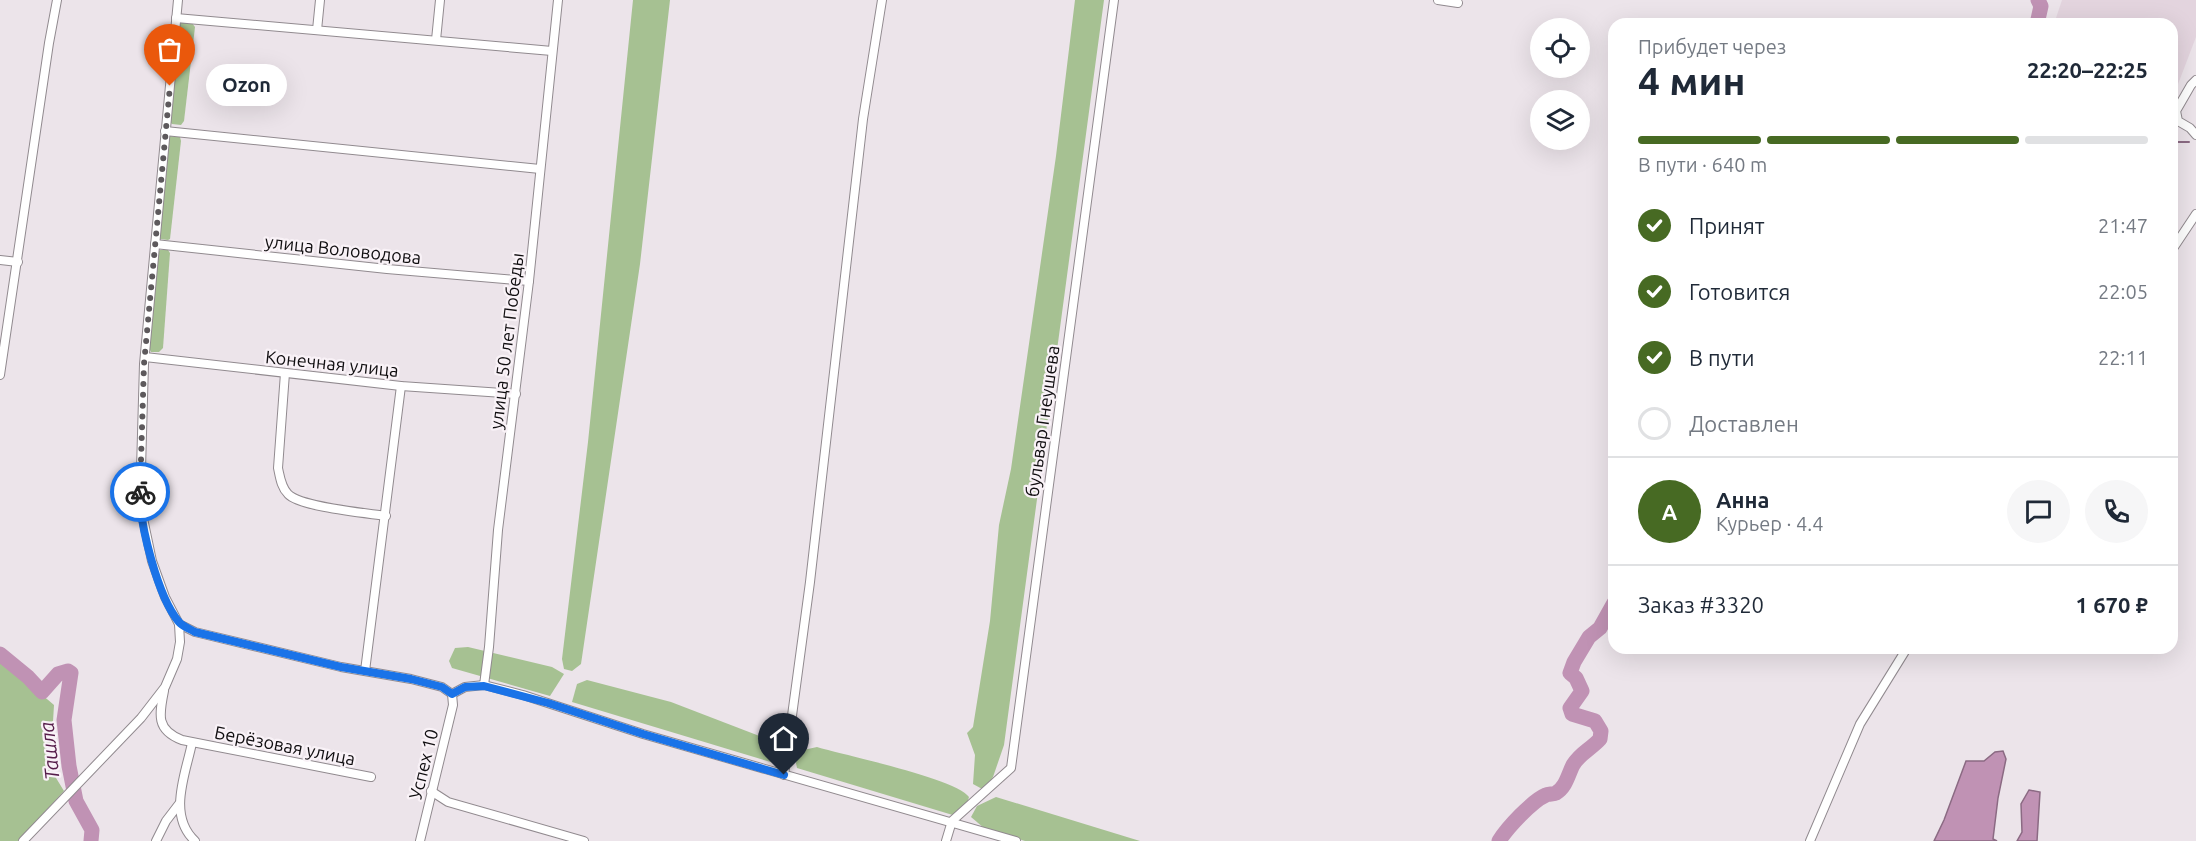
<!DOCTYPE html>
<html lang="ru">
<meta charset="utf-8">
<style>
body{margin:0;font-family:Ubuntu,sans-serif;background:#f6f6f7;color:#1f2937;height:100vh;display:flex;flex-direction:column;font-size:22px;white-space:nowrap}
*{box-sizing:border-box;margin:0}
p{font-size:20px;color:#747a83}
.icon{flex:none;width:33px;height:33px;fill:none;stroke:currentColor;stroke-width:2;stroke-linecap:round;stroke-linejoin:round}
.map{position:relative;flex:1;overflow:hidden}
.side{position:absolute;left:1608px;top:18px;width:570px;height:636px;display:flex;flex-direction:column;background:#fff;border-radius:18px;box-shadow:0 6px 24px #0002}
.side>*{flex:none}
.tools{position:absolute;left:1530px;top:18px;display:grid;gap:12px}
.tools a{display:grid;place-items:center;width:60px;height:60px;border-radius:50%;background:#fff;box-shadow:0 6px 24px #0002;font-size:30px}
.pin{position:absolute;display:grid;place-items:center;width:51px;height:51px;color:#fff;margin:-62px -26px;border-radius:50% 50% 50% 0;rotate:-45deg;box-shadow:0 0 6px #0007}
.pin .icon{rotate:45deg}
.courier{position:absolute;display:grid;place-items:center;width:60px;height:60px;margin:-30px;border:4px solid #1a73e8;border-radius:50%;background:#fff;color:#222;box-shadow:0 2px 8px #0007}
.bubble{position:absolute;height:42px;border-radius:21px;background:#fff;box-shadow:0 6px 24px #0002;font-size:20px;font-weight:700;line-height:42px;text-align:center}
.head em{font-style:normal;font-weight:700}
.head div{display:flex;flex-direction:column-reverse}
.head{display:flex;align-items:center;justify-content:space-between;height:102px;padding:0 30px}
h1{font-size:39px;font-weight:700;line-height:45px}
.bar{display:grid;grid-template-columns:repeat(4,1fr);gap:9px 6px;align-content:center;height:72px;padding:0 30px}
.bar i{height:8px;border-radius:4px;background:#e0e1e3}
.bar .on{background:#476a23}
.bar p{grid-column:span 4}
.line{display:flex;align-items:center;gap:15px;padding:0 30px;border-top:2px solid #e0e1e3}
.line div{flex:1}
.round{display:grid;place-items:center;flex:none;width:63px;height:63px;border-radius:32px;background:#f6f6f7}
ol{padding:0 30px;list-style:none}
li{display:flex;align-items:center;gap:18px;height:66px}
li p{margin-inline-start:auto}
li .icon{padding:6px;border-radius:50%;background:#476a23;color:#fff;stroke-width:4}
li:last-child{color:#747a83}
li i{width:33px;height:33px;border:3px solid #e0e1e3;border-radius:50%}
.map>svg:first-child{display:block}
.built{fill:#e3d4de}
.green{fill:#a6c192}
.water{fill:#c092b4;stroke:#8b6a83;stroke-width:1.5}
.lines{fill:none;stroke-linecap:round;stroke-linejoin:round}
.stream{stroke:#8b6a83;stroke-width:2}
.river{stroke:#c092b4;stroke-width:15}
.minor-casing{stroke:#918a8f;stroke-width:10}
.minor{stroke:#fff;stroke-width:8}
.done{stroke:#5d595c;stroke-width:6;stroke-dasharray:0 10.8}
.route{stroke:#1a73e8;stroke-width:8}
.labels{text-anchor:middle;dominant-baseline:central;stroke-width:4.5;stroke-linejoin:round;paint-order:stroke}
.street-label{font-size:18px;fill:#100e10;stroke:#f9f2f7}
.water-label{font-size:20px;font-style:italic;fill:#561d4a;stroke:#f9f2f7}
</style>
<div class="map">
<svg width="2196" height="841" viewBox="0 0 2196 841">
<rect width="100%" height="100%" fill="#ece4ea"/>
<path class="built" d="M2062,0H2196V37L2172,100V24H2054Z"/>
<g class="green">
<path d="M633,0H670L640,264L581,664L572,671L564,669L562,659L588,442Z"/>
<path d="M1075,0H1104L1004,745L993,777L984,790L973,784L975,755L967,733L973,727L990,621L999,525L1011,469L1056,156Z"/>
<path d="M181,23H192L195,27L184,121L181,125L172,124L169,121L179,26Z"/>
<path d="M170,136L180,137L181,141L170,239L168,240L160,239L158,236L168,138Z"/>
<path d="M160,250H168L170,253L163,348L159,352H151L149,348L157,253Z"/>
<path d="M468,647L552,667L564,674L550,696L452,668L449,661L455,648Z"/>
<path d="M0,659L54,705L51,755L53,773L64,791L18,841H0Z"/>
<path d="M587,680L671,702L778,743L782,749L780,761L774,763L572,702L577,684Z"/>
<path d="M817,747C844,755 957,779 969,797L966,807L956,816L797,768L796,763L799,751Z"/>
<path d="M996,797L1140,841H1025L984,828L971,817L977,806Z"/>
</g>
<g class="water">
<path d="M2003,751L2006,759L1998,798L1993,839L1997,841H1934L1944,820L1966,761H1984L1995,752Z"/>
<path d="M2029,790L2040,792L2037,841H2017L2022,832L2021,804Z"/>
</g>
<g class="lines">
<path class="stream" d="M2172,142H2189"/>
<g class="river">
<path d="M2037,24L2041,6L2038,0"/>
<path d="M0,654L28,677L42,692L58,674L68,671L71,673L64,720L69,766L76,801L92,830L91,841"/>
<path d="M1499,841C1507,828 1532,801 1546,795C1548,794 1554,794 1556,793C1566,787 1568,775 1573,765C1581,752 1590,750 1600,739L1601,731L1595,721L1572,714L1570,708L1582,691L1576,678L1570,673L1574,662L1589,637L1600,628L1614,603"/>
</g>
<g class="minor-casing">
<g id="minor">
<path d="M1438,0L1458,3"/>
<path d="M176,18L552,51"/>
<path d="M317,30L320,0"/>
<path d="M436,40L440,0"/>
<path d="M2196,80L2191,85L2176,111L2178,121L2190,128L2196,135"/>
<path d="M165,131L540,169"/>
<path d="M155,244L387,269L529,281"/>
<path d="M2172,250L2196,214"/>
<path d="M0,260L18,262"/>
<path d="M145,357L401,386L516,394"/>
<path d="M285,373L278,468C280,477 281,487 288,494C300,507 366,513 386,516"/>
<path d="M0,375L49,43L57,0"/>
<path d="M179,624L195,632L341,667L411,679L442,687L452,694"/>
<path d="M365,671L401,386"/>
<path d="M484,685L489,647L498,530L529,281L558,0"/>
<path d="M164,691C159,715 156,730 182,740L371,777"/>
<path d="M452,694L465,687L484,685L523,695L643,734L1016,841"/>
<path d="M192,743C186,773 167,815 195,841"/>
<path d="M784,775L810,582L863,119L882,0"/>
<path d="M431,791L448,802L584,841"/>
<path d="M23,841L141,718L165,687L177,659L180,642L179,624L165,597L152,561L140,504L144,364L178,0"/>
<path d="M156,841L166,821L179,804"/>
<path d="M420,841L453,705L452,694"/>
<path d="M946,841L952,821L1011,768L1114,0"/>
<path d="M1810,841L1860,724L1907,648"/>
</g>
</g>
<use href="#minor" class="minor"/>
</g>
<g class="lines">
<path class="done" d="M140,492L144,364L170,86"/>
<path class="route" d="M140,492C139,523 158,598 179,622C182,626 190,629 195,632L341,667L411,679L442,687L452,694L465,687L484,686L548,703L643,734L784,775"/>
</g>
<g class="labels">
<g class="street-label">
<text transform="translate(343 249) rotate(6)">улица Воловодова</text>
<text transform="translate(506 341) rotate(-83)">улица 50 лет Победы</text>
<text transform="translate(332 363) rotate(6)">Конечная улица</text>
<text transform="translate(1042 421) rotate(-82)">бульвар Гнеушева</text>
<text transform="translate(285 745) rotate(11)">Берёзовая улица</text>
<text transform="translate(423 764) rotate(-76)">Успех 10</text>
</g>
<g class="water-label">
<text transform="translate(49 751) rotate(-96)">Ташла</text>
</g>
</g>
</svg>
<div class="tools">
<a><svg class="icon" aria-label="locate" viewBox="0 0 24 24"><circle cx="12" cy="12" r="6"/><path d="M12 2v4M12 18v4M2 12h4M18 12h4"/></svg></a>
<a><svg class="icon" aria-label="layers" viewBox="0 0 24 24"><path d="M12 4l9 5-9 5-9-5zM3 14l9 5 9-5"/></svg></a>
</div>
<div class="pin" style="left:170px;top:86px;background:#ea580c"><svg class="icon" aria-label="bag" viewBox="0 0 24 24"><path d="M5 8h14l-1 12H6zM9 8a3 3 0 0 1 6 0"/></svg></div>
<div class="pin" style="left:784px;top:775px;background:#1f2937"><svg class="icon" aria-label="home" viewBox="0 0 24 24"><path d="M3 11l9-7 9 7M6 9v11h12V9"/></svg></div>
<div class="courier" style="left:140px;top:492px"><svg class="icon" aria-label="bike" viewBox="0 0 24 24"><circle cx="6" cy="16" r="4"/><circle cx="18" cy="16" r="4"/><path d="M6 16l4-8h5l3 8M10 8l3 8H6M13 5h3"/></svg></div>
<div class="bubble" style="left:206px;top:64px;width:81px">Ozon</div>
<section class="side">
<div class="head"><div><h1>4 мин</h1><p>Прибудет через</p></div><em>22:20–22:25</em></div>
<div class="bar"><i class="on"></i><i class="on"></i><i class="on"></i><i></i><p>В пути · 640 m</p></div>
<ol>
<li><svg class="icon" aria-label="check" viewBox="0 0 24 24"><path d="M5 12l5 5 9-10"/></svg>Принят<p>21:47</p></li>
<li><svg class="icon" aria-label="check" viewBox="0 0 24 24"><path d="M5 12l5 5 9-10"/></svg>Готовится<p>22:05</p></li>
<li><svg class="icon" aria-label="check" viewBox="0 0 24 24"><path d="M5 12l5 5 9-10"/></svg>В пути<p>22:11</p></li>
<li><i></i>Доставлен</li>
</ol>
<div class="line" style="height:108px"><b class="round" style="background:#476a23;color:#fff">А</b><div><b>Анна</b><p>Курьер · 4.4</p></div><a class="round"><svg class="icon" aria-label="chat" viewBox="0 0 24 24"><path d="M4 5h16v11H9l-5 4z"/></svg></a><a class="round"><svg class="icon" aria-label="phone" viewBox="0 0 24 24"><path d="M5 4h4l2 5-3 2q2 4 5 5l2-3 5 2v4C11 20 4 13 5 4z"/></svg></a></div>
<div class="line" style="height:78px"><div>Заказ #3320</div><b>1 670 ₽</b></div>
</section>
</div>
